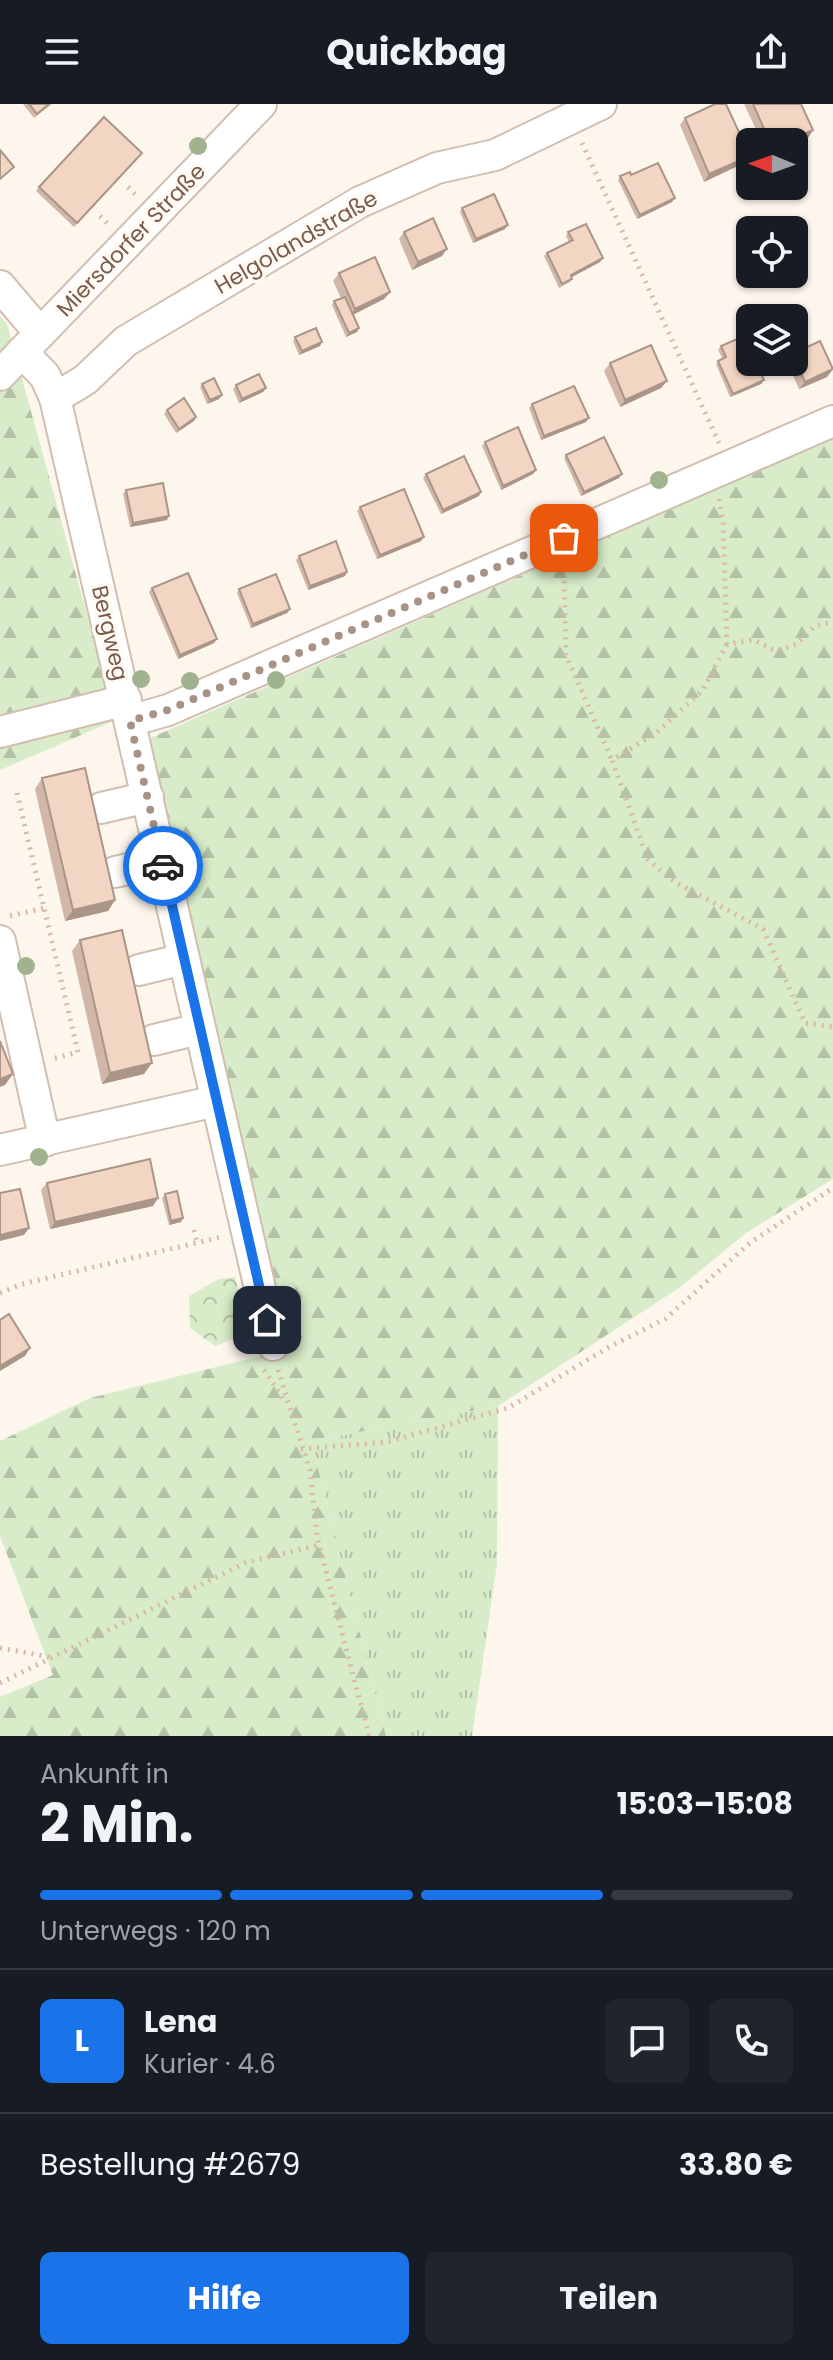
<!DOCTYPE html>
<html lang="de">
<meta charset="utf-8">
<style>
body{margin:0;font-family:Poppins,sans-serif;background:#20242c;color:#f1f3f6;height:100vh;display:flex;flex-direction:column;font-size:30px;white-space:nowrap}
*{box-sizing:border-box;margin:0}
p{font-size:26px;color:#9ea1a6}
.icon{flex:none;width:44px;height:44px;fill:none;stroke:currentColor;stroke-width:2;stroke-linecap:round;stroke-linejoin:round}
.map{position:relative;height:1632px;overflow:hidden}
.side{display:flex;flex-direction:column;background:#171b24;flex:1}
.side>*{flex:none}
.needle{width:52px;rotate:271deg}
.tools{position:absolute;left:736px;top:24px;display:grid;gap:16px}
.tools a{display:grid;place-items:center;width:72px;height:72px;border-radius:12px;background:#171b24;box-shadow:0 2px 6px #0004;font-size:40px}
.pin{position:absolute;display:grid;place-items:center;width:68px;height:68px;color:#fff;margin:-34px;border-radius:16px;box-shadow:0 4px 12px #0006}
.courier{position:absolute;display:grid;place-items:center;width:80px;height:80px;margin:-40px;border:6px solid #1a73e8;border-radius:50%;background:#fff;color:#222;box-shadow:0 2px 10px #0007}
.headline em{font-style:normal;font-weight:700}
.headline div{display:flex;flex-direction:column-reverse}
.headline{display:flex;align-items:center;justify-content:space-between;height:136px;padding:0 40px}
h1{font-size:52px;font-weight:700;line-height:60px}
.bar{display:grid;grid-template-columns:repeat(4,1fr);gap:12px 8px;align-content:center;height:96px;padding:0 40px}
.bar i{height:10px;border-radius:6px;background:#363941}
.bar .on{background:#1a73e8}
.bar p{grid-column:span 4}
.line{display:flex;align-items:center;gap:20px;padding:0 40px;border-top:2px solid #363941}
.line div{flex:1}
.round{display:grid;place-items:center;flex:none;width:84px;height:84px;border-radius:12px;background:#20242c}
.action{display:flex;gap:16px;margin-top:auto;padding:16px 40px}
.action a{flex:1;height:92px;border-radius:12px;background:#1a73e8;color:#fff;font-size:32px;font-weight:700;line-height:92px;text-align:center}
.action a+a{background:#20242c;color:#f1f3f6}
header{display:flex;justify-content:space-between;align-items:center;height:104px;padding:0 40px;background:#171b24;font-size:36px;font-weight:700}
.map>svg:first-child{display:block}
.grass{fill:url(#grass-tufts)}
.forest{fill:url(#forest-firs)}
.park{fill:url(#park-crowns)}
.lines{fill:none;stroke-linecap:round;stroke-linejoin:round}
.minor-casing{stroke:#d1beb0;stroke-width:34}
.path{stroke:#d9b8a5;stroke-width:5;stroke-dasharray:2 6;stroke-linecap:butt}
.minor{stroke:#fff;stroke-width:30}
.tree{fill:#a0b28e}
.wall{fill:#d1b7a8}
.shaded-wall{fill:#aa9588}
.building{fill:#f3d5c3;stroke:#aa9588;stroke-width:2}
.done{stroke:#a89285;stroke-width:8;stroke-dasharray:0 14.4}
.route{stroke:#1a73e8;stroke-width:10}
.labels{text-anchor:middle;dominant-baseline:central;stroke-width:7;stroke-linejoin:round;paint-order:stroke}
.street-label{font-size:22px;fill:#7a5c4d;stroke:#fffaf3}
</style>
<header><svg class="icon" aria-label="menu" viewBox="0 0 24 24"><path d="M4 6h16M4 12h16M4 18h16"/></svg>Quickbag<svg class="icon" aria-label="share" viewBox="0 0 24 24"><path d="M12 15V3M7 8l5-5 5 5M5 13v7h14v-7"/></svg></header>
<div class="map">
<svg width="833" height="1632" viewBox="0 0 833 1632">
<defs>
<pattern id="grass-tufts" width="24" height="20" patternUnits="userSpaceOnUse" patternTransform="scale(2)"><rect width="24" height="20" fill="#d8ecc9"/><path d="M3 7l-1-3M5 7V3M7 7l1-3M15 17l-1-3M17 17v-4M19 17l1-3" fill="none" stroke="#b4c2a5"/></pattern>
<pattern id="forest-firs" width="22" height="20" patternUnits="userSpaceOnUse" patternTransform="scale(2)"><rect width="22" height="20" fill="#d8ecc9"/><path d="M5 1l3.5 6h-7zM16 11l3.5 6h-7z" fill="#b4c2a5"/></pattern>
<pattern id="park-crowns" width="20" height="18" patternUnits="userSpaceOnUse" patternTransform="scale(2)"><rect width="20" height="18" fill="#d8ecc9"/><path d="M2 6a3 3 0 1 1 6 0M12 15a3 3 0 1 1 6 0" fill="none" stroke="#b4c2a5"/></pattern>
</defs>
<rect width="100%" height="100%" fill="#fdf6ec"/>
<path class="grass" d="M498,1302L497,1460L472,1632H386L311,1337Z"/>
<g class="forest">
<path d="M0,212L7,220L116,616L0,666Z"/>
<path d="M833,334V1075L746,1129L679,1184L498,1302L311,1337L386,1632H0V1593L53,1571L0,1432V1337L90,1294L286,1246L148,635Z"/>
</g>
<path class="park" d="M235,1173L249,1228L215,1242L190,1224L189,1192L219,1175Z"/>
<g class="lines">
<g class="minor-casing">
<g id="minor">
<path d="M0,182L40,229"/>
<path d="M22,248L45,272L55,294L273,1241"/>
<path d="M0,271L261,0"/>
<path d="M55,294L85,276L126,237L360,98L437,64L495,51L601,0"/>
<path d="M130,617L168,606L833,317"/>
<path d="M0,628L126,596"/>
<path d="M101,704L148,693"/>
<path d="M115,768L162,757"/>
<path d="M0,837L45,1037"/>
<path d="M139,866L184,855"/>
<path d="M154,936L199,925"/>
<path d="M0,1046L216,997"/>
</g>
</g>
<g class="path">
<path d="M582,39L719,339"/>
<path d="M128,83L138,93"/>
<path d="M100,112L110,122"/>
<path d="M719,395L723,416L727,540L754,536L776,547L797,540L815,522L833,518"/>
<path d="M558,463L564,473L566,551L612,656"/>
<path d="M727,540L703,586L656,629L612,656L648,756L675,778L763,825L805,919L833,923"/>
<path d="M17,689L78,948L52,955"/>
<path d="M10,812L44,804"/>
<path d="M194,1126L197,1138"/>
<path d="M0,1189L22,1180L221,1133"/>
<path d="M264,1266L283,1294"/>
<path d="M278,1266L310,1366L317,1433L369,1632"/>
<path d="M301,1345L387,1338L508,1304L609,1243L665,1215L751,1138L833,1084"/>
<path d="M0,1544L50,1553"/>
<path d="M0,1579L247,1458L319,1441"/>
</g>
<use href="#minor" class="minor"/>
</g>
<g class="tree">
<circle cx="198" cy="42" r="9"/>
<circle cx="659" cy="376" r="9"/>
<circle cx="141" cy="575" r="9"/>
<circle cx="276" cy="576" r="9"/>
<circle cx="190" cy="577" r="9"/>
<circle cx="26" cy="862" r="9"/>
<circle cx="39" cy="1053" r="9"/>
</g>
<g class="wall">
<path d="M23,0H52L34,14Z"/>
<path d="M744,0H801L813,26L808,34L794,38H762Z"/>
<path d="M685,14L750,52L744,59L704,78L680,21Z"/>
<path d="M139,53L74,123L36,87L39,83Z"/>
<path d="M631,71L672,98L637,115L618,76L620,72Z"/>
<path d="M462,104L505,125L473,139L460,108Z"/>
<path d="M404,128L442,152L412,166L399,135Z"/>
<path d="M568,128L603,154L600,158L572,173L570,178L559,184L544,152L547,149L569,138L566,132Z"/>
<path d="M339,169L390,188L384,195L353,211L357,228L346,233L332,201L334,197L341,194L333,177Z"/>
<path d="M295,233L320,242L299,251L293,237Z"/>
<path d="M721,242L764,276L761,280L730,293L716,260L718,257L723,255L718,246Z"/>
<path d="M794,249L833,265L827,273L799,285L787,258H794Z"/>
<path d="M610,259L667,277L661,284L620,303L604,267Z"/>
<path d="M202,280L219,295L207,300L200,283Z"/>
<path d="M236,281L266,284L263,288L239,299L233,285Z"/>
<path d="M532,300L586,318L541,336L529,304Z"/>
<path d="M167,306L196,313L194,317L176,329L164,310Z"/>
<path d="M485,338L536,366L533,370L501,386L482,342Z"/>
<path d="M566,351L619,374L581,392L564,354Z"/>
<path d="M426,370L479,392L441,410L423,374Z"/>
<path d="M126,386L167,416L130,423L123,390Z"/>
<path d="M360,403L421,437L377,455L357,407Z"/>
<path d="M299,452L345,472L308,486L296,456Z"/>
<path d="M152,484L217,535L214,539L178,555L149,488Z"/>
<path d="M239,485L290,505L287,509L251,524L237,489Z"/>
<path d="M42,674L115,796L108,807L65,817L35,685Z"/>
<path d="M80,836L144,970L102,980L72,847Z"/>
<path d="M47,1079L158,1094L153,1102L50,1125L41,1086Z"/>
<path d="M165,1090L181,1118L169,1121L162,1094Z"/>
</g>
<g class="shaded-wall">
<path d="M813,26L808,34L794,39V38H788Z"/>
<path d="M750,52L744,59L704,78L709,70Z"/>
<path d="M675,94L672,98L637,115L640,111Z"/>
<path d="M508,121L505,125L473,139L476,135Z"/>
<path d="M447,145L442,152L412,166L418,158Z"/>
<path d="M603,154L600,158L568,175L571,171Z"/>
<path d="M390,188L384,195L350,212L355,205Z"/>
<path d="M359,224L357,228L346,233L349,229Z"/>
<path d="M322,238L320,242L299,251L302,247Z"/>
<path d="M833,265L827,273L799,285L805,278Z"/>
<path d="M764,276L761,280L730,293L733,290Z"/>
<path d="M667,277L661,284L620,303L625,296Z"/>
<path d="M266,284L263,288L239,299L242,295Z"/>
<path d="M222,291L219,295L207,300L210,296Z"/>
<path d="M196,313L194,317L176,329L179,325Z"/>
<path d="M589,314L586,318L541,336L544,332Z"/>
<path d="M536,366L533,370L501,386L503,382Z"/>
<path d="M622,370L619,374L581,392L584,388Z"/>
<path d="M481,388L479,392L441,410L443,406Z"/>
<path d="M169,412L167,416L130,423L133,419Z"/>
<path d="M424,433L421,437L377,455L380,451Z"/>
<path d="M347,468L345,472L308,486L310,482Z"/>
<path d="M290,505L287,509L251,524L253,520Z"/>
<path d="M217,535L214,539L178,555L180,551Z"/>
<path d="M115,796L108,807L65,817L73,806Z"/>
<path d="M152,959L144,970L102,980L110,969Z"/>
<path d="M13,970L5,981L0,983V975Z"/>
<path d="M158,1094L153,1102L50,1125L55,1118Z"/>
<path d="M183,1114L181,1118L169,1121L171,1117Z"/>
<path d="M29,1124L24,1131L0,1137V1131Z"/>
<path d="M30,1244L25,1252L0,1267V1262Z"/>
</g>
<g class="building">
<path d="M29,0H49L37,10Z"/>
<path d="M715,0H726L750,52L709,70L685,14Z"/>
<path d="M753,0H801L813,26L789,37V38H770Z"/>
<path d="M104,13L142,49L77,119L39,83Z"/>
<path d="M0,46L14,63L0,75Z"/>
<path d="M658,59L675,94L640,111L620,72L630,68L631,71Z"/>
<path d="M494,90L508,121L476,135L462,104Z"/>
<path d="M433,114L447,145L418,158L404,128Z"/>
<path d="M586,120L603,154L571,171L572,175L562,180L547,149L573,136L568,128Z"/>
<path d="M375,153L390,188L355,205L339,169Z"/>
<path d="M345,193L359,224L349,229L334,197Z"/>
<path d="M316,224L322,238L302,247L295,233Z"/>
<path d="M744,232L750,245V258H756L764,276L733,290L718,257L726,253L721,242Z"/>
<path d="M820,237L833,265L805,278L794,254V249Z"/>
<path d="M651,241L667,277L625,296L610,259Z"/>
<path d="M259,270L266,284L242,295L236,281Z"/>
<path d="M214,274L222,291L210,296L202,280Z"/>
<path d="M574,282L589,314L544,332L532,300Z"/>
<path d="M184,294L196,313L179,325L167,306Z"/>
<path d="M518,323L536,366L503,382L485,338Z"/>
<path d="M604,333L622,370L584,388L566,351Z"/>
<path d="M464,352L481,388L443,406L426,370Z"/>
<path d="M163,379L169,412L133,419L126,386Z"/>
<path d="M404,385L424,433L380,451L360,403Z"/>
<path d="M336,437L347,468L310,482L299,452Z"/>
<path d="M188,469L217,535L180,551L152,484Z"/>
<path d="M276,470L290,505L253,520L239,485Z"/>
<path d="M85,664L115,796L73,806L42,674Z"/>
<path d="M122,826L152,959L110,969L80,836Z"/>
<path d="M0,937L13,970L0,975Z"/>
<path d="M150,1055L158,1094L55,1118L47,1079Z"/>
<path d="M20,1085L29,1124L0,1131V1089Z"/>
<path d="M177,1087L183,1114L171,1117L165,1090Z"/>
<path d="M9,1210L30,1244L0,1262V1216Z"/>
</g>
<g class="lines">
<path class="done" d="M163,762L130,617L168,606L564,434"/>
<path class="route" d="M163,762L267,1216"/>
</g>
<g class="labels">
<g class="street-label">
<text transform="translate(131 136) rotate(-46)">Miersdorfer Straße</text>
<text transform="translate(296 138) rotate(-30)">Helgolandstraße</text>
<text transform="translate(110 529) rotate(77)">Bergweg</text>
</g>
</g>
</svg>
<div class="tools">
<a><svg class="needle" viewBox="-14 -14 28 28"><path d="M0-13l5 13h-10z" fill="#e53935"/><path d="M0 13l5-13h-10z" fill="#9ea1a6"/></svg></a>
<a><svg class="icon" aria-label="locate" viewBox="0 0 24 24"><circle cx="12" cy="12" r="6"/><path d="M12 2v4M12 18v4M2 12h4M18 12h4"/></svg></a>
<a><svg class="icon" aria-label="layers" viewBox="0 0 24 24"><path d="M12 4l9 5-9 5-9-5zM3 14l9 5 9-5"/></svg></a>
</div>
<div class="pin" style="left:564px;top:434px;background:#ea580c"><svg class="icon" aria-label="bag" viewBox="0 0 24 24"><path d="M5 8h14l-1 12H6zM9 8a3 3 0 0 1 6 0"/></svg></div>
<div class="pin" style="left:267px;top:1216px;background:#1f2937"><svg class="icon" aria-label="home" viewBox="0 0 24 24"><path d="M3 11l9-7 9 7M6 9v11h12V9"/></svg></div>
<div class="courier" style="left:163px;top:762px"><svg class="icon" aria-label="car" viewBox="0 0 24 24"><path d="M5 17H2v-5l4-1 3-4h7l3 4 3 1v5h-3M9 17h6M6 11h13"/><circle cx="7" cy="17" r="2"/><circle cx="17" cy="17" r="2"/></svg></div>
</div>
<section class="side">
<div class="headline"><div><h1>2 Min.</h1><p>Ankunft in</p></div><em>15:03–15:08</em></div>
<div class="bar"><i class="on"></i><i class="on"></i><i class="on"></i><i></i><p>Unterwegs · 120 m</p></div>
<div class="line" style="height:144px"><b class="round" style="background:#1a73e8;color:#fff">L</b><div><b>Lena</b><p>Kurier · 4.6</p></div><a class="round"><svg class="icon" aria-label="chat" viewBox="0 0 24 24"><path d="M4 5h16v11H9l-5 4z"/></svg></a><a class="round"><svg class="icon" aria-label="phone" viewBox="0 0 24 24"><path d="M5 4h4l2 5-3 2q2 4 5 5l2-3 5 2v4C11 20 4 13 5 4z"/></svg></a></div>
<div class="line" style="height:104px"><div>Bestellung #2679</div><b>33.80 €</b></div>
<div class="action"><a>Hilfe</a><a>Teilen</a></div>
</section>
